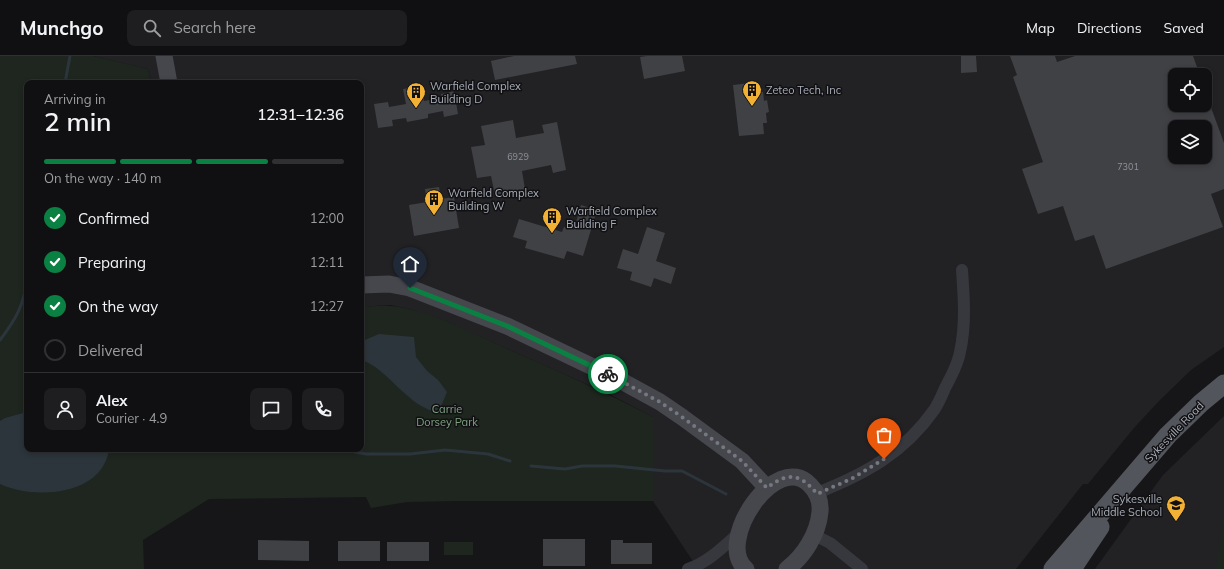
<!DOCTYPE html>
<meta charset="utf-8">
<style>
body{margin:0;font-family:Mulish,sans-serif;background:#1e1e20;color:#f1f3f6;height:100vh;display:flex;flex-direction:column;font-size:15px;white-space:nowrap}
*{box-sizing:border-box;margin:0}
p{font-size:13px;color:#9c9d9f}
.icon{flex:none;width:22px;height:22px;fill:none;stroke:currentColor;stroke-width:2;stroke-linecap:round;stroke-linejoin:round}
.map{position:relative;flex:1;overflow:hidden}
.side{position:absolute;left:24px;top:24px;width:340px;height:372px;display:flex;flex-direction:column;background:#101012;border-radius:8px;box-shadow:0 2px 6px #0003,0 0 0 1px #303032}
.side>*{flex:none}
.buttons{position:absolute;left:1168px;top:12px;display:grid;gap:8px}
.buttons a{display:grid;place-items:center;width:44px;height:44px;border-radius:8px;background:#101012;box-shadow:0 2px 6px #0003,0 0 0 1px #303032;font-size:20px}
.pin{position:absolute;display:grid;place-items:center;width:34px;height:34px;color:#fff;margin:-41px -17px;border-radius:50% 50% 50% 0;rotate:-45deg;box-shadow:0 0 4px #0007}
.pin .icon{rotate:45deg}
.courier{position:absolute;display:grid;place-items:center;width:40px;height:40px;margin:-20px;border:3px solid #0b8043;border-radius:50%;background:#fff;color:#222;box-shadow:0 1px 5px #0007}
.headline em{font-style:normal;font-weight:600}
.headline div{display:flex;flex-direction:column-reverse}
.headline{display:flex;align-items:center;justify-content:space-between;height:68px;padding:0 20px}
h1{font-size:26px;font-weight:600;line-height:30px}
.bar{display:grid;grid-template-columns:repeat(4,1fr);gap:6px 4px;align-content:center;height:48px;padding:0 20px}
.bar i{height:5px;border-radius:3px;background:#303032}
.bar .on{background:#0b8043}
.bar p{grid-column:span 4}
.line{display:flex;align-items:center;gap:10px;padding:0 20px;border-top:1px solid #303032}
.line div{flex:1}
.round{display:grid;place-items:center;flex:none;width:42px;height:42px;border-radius:8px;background:#1e1e20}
ol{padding:0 20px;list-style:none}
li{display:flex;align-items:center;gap:12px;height:44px}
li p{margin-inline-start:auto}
li .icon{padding:4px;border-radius:50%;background:#0b8043;color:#fff;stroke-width:4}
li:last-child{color:#9c9d9f}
li i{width:22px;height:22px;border:2px solid #303032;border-radius:50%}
header{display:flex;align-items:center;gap:24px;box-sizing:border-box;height:56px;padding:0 20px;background:#101012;border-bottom:1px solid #303032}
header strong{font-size:19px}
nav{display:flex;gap:22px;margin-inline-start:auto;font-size:14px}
.search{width:280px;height:36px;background:#1e1e20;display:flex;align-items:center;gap:10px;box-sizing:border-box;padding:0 14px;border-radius:8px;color:#9c9d9f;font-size:15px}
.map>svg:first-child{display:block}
.built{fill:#222225;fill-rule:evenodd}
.green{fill:#1e261f}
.water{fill:#2c353c}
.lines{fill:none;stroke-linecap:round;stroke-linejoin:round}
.stream{stroke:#2c353c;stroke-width:3}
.building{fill:#404145;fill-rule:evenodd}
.street{stroke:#37383d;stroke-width:12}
.secondary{stroke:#45474d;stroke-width:17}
.primary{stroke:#53555c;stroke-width:19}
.done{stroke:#757880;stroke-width:4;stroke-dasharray:0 7.2}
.route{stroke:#0b8043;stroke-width:5}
.labels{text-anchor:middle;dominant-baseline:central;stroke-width:3;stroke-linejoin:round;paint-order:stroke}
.number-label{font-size:9px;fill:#8e929b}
.poi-label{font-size:11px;fill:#a8adb8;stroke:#111113;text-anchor:start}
.park-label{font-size:11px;fill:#7fa381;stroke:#111113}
.street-label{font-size:11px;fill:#a8adb8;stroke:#111113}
</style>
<header>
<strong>Munchgo</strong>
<div class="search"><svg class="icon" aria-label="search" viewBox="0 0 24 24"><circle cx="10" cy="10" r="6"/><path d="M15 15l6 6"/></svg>Search here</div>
<nav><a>Map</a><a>Directions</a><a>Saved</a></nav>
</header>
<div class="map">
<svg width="1224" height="513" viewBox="0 0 1224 513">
<rect width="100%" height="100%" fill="#161618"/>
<g class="built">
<path d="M93,0H1224V291L1191,314L1159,345L1134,372L1088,428H1083L1016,513H698L653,445V361L611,339L443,264L410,253L391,249L373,250L361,252V27H151L148,13ZM1175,19H1205V49H1175ZM1175,71H1205V101H1175Z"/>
<path d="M1224,360V513H1095L1163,419Z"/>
</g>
<g class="green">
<path d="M0,0H93L148,13L151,27H27V393H361V252C377,249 393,249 409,253C440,260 470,276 499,289C551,312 603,335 653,361V445H456L407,446L371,452L366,441L209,443L143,484L144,513H0Z"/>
<path d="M1224,454V513H1216Z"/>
<rect x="444" y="486" width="29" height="13"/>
</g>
<g class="water">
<path d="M379,278L414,281L416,301L427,315L438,324L447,336L442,348L435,356C424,352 416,348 408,340C394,329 379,309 361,304V282L365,284Z"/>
<path d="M27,356V393H109C103,440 34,444 0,428V365L5,362Z"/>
</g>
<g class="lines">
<g class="stream">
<path d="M65,27L70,0"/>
<path d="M27,182V215"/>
<path d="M0,284C16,263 24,249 27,223"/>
<path d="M340,393L366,398H410L445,394L488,398L510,405"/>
<path d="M531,410L565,413L582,410H615L665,415H682L726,438"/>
</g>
</g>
<g class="building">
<path d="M514,0H575L577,8L495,24L491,5Z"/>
<path d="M647,0H682L685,15L644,23L640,1Z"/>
<path d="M961,0H976L977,16L961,17Z"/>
<path d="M1010,0H1055L1057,6L1075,0H1193L1200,19H1175V49H1205V35L1224,87V133L1211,138L1223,171L1106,213L1094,179L1075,185L1063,150L1038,158L1022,113L1043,106L1013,21L1017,19ZM1175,71H1205V101H1175Z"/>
<path d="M758,26L759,36H763L764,45L767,44L769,56L766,57L767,67H763L764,78L739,80L733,29Z"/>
<path d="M421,30L424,45L441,42V38L454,35L458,58L444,61L443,55L428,58V62L407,66L406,62L392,64L393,70L378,72L374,48L388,46L389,51L406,48L403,33Z"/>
<path d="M513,64L516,82L544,77L542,69L557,66L566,114L553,117L551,109L522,115L525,133L495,139L491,120L477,122L471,91L485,89L481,70Z"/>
<path d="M439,131L441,143L454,141L459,172L414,180L409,149L427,146L425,133Z"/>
<path d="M581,149L597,154L583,200L567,195L564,203L525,192L527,185L513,181L519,163L562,176L564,171L574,174Z"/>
<path d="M647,171L665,177L656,205L676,212L671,228L654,222L651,231L630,224L632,216L617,212L623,193L638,198Z"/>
<rect x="543" y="483" width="42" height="27"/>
<path d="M258,484L309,485V505L258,504Z"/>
<path d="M611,484H623V487H652V508H611Z"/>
<rect x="338" y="485" width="42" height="20"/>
<rect x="387" y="486" width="42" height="19"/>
</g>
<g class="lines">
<g class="street">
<path d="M817,437C865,418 904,397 934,354C939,347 942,339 945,332C951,321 958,308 960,296C966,269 964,242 962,214"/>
<path d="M814,479L830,487L862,513"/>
<path d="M688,513C709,506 724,490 740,476"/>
</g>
<g class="secondary">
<path d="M164,0L169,27"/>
<path d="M361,229L389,228L410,232L507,270L616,322L660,346L682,361L742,405L767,432"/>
<path d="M746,513C714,487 776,393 810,429C818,437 821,445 820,456C818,478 804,500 787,513"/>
</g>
<g class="primary">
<path d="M1053,513L1168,379L1201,347L1224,328"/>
<path d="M1072,513L1100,471"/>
</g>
</g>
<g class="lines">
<path class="done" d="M608,318L660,346L682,361L742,405L767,432C788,415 801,418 817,438L851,423L884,403"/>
<path class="route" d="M410,232L507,270L608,318"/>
</g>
<defs>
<g id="building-pin" transform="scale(1)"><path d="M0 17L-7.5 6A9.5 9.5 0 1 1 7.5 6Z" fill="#f2b134" stroke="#111113"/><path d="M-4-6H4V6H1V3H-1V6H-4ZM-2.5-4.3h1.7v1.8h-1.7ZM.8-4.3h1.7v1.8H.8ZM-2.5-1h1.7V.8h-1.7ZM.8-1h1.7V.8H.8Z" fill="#111"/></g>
<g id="school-pin" transform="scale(1)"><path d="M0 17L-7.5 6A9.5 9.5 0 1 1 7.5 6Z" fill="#f2b134" stroke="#111113"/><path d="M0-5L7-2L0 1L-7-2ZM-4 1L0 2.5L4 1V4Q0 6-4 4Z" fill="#111"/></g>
</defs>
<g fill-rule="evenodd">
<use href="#building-pin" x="752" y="34"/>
<use href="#building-pin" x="416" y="36"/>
<use href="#building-pin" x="434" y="143"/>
<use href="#building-pin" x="552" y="161"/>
<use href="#school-pin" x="1176" y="449"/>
</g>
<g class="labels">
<g class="number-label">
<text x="518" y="100">6929</text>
<text x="1128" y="110">7301</text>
</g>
<g class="poi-label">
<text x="430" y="30">Warfield Complex<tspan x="430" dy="13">Building D</tspan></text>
<text x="766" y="34">Zeteo Tech, Inc</text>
<text x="448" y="137">Warfield Complex<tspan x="448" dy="13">Building W</tspan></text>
<text x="566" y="155">Warfield Complex<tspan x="566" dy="13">Building F</tspan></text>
<text x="1162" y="443" text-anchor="end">Sykesville<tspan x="1162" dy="13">Middle School</tspan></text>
</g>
<g class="park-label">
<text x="447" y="353">Carrie<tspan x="447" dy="13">Dorsey Park</tspan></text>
</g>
<g class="street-label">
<text transform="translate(1174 376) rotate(-46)">Sykesville Road</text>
</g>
</g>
</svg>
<div class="buttons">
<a><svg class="icon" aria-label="locate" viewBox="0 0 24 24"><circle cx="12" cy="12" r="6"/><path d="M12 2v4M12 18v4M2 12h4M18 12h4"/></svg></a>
<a><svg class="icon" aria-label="layers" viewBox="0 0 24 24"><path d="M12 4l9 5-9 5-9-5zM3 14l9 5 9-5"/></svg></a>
</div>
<div class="pin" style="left:884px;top:403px;background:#ea580c"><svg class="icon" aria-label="bag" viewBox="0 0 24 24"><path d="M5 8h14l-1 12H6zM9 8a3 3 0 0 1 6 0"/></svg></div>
<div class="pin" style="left:410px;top:232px;background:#1f2937"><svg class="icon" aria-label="home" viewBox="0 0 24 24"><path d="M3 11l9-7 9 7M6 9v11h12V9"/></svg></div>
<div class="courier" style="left:608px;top:318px"><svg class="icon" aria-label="bike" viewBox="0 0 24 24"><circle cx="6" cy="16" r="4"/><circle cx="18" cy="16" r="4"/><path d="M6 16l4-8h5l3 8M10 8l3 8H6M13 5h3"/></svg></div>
<section class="side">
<div class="headline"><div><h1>2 min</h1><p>Arriving in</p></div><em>12:31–12:36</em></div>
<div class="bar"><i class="on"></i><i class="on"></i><i class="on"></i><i></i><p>On the way · 140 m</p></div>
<ol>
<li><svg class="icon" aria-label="check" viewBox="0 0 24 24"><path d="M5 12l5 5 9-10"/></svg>Confirmed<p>12:00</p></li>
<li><svg class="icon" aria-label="check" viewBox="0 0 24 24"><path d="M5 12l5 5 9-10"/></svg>Preparing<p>12:11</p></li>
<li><svg class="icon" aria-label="check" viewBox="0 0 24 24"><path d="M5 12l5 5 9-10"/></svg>On the way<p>12:27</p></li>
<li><i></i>Delivered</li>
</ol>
<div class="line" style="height:72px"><a class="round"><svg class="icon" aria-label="person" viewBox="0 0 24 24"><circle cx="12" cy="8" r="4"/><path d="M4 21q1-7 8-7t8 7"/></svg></a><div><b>Alex</b><p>Courier · 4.9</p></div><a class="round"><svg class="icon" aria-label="chat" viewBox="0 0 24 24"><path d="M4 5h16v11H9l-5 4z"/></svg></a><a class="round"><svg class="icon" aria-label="phone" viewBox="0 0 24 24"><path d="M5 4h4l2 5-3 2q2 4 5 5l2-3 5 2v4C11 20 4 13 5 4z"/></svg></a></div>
</section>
</div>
